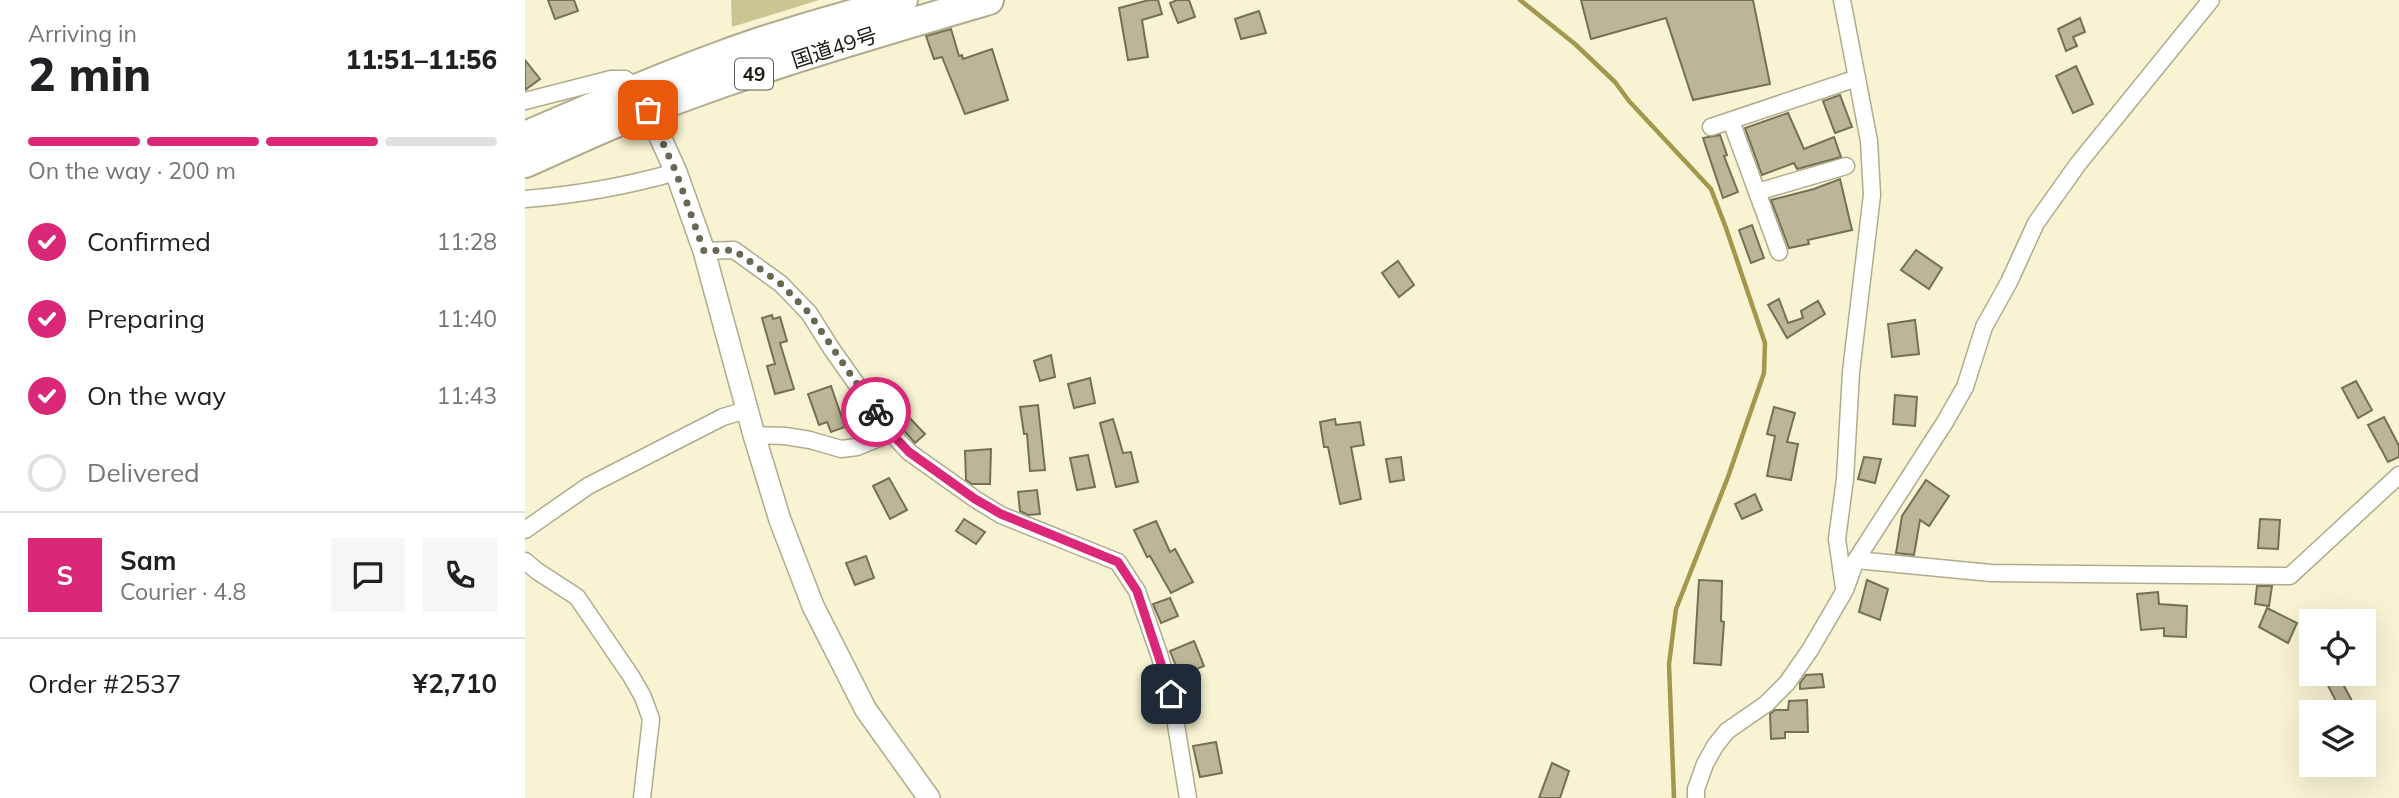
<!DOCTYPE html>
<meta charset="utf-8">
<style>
body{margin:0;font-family:Mulish,"Noto Sans JP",sans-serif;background:#f6f6f6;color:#202124;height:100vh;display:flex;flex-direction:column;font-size:26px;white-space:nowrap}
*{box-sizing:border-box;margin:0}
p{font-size:23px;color:#757577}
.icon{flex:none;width:38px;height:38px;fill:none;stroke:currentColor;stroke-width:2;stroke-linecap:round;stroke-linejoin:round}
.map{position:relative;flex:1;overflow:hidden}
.details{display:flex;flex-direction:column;background:#fff;width:525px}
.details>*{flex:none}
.tools{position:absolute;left:1774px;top:609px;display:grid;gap:14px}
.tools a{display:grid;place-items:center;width:77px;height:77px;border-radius:0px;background:#fff;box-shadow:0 7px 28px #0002;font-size:35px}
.pin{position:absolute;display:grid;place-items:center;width:60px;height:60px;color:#fff;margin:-30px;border-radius:14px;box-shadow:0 4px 10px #0006}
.courier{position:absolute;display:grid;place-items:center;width:70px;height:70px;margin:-35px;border:5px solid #db2777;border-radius:50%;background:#fff;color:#222;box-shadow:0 2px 9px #0007}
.summary em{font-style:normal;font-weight:800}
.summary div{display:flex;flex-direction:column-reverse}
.summary{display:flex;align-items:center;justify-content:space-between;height:119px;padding:0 28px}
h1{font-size:46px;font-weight:800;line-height:52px}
.bar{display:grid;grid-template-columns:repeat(4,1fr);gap:10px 7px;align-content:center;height:84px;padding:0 28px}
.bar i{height:9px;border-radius:5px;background:#e0e0e0}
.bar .current{background:#db2777}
.bar p{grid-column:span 4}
.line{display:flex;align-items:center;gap:18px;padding:0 28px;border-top:2px solid #e0e0e0}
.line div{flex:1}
.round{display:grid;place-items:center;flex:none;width:74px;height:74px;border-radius:0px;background:#f6f6f6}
ol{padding:0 28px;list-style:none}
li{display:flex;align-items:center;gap:21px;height:77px}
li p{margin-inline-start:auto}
li .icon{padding:7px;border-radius:50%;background:#db2777;color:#fff;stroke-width:4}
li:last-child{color:#757577}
li i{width:38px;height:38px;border:4px solid #e0e0e0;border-radius:50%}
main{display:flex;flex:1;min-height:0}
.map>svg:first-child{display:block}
.green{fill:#ccc592}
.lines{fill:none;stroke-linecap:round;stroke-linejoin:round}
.stream{stroke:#a2974d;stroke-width:4.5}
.building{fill:#bab697;stroke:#757054;stroke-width:2}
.minor-casing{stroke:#afab8c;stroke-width:19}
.tertiary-casing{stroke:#afab8c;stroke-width:24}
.trunk-casing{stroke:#afab8c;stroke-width:32}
.minor{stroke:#fff;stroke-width:16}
.tertiary{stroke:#fff;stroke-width:21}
.trunk{stroke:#fff;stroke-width:28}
.done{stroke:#6a6754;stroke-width:7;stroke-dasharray:0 12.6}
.route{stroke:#db2777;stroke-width:9}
.labels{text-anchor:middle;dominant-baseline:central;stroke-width:6;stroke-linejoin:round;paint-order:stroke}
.shield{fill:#fff;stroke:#615f57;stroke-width:2}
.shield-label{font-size:19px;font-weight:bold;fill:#1d1b0f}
.street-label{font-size:21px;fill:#1d1b0f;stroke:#fff}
</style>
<main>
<section class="details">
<div class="summary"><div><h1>2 min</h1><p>Arriving in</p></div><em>11:51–11:56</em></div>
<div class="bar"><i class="current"></i><i class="current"></i><i class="current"></i><i></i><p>On the way · 200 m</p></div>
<ol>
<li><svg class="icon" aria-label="check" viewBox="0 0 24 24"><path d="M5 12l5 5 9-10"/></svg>Confirmed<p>11:28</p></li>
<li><svg class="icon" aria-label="check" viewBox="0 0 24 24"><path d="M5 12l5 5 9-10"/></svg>Preparing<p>11:40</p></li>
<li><svg class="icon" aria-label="check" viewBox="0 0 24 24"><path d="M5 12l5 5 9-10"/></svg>On the way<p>11:43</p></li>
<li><i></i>Delivered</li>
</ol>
<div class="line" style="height:126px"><b class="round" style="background:#db2777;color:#fff">S</b><div><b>Sam</b><p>Courier · 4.8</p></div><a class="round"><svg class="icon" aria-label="chat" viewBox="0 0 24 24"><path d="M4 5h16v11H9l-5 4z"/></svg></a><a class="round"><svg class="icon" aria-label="phone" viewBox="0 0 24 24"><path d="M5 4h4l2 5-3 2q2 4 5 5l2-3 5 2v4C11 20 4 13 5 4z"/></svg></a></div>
<div class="line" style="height:91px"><div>Order #2537</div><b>¥2,710</b></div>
</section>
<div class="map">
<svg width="1874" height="798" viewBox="0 0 1874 798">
<rect width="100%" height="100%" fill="#f8f3d3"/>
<path class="green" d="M206,0H294L207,27Z"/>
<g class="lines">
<path class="stream" d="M995,0L1050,44L1090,82L1104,101L1186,189L1201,228L1240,343L1239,373L1203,477L1151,609L1144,664L1149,798"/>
</g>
<g class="building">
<path d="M23,0H49L53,11L30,19Z"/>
<path d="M624,0H633L637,14L617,20L623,57L603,60L594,8Z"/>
<path d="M652,0H664L670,17L653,23L645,3Z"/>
<path d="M1056,0H1228L1245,84L1168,100L1141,18L1066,39Z"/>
<path d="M734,11L741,33L716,39L710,19Z"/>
<path d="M1555,18L1560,32L1548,37L1552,46L1541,51L1533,29Z"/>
<path d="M426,29L434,56L437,55L438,59L467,49L483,100L440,114L417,57L409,59L401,36Z"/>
<path d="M0,60L15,79L0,90Z"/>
<path d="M1551,66L1568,104L1548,113L1531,76Z"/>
<path d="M1315,95L1327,127L1310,133L1298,101Z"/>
<path d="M1263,113L1279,149L1309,137L1316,157L1272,169L1269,163L1237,175L1220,128Z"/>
<path d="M1195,135L1202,155L1199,156L1213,192L1198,198L1178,138Z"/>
<path d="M1315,179L1327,230L1283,240L1284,244L1264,248L1246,200L1289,189Z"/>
<path d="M1227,225L1239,258L1226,263L1214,230Z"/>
<path d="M1391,250L1417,268L1404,289L1376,270Z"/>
<path d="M873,261L889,285L874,297L857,273Z"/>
<path d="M1254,299L1263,323L1278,318L1276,311L1293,301L1300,314L1262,338L1243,305Z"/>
<path d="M247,315L248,319L255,317L262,341L255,343L269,389L250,394L242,366L250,364L237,318Z"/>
<path d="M1390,320L1394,354L1367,357L1363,324Z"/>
<path d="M526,355L530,377L515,381L509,361Z"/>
<path d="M565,378L570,403L549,408L543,384Z"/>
<path d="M1831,381L1847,410L1833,418L1817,388Z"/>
<path d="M306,386L320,427L306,432L302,422L294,425L283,394Z"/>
<path d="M1370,395L1392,397L1390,426L1368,424Z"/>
<path d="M513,405L520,470L505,471L502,434H499L495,407Z"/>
<path d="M1249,407L1270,413L1262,442L1273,444L1266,480L1242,476L1250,436L1242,434Z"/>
<path d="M379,412L400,434L390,443L370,420Z"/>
<path d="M1859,417L1874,446V457L1863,462L1843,425Z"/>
<path d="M588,419L598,453L606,452L613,482L591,487L575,423Z"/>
<path d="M810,419L811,425L835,422L839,445L826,447L836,499L815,504L803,447H799L795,422Z"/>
<path d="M466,449L465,484H447L441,480L440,451Z"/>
<path d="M563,455L570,487L552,490L545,458Z"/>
<path d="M876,457L879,480L865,482L861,459Z"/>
<path d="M1339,457L1356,459L1350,483L1333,479Z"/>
<path d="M364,478L382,510L365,519L348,486Z"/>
<path d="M1401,480L1424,496L1404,526L1395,520L1389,555L1371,553L1377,516Z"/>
<path d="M512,490L515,514L503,515L495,511L493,492Z"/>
<path d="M1230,494L1237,510L1217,519L1210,504Z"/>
<path d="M439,519L460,532L451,544L431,531Z"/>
<path d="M1735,519L1755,520L1753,549L1733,548Z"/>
<path d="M631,521L645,552L650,549L668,582L646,593L625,556L622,557L609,530Z"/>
<path d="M341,556L349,578L330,585L321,563Z"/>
<path d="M1174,580L1197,581L1196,621L1199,622L1196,665L1169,663Z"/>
<path d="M1342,580L1363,589L1355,620L1334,612Z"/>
<path d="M1732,586H1747L1744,606L1730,604Z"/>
<path d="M1633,592L1634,604L1662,606L1661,637L1639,636V628L1616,630L1612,594Z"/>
<path d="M645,598L653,616L636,623L628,604Z"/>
<path d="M1742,608L1772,623L1763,643L1734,627Z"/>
<path d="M669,641L679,666L655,676L645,651Z"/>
<path d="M1297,674L1299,687L1275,689V683L1281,675Z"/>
<path d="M1797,674H1821L1825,682L1819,686L1833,712H1796L1812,703Z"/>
<path d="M1282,700L1283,732H1260V738L1246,739L1245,714L1250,710H1263L1264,701Z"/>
<path d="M691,742L697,773L675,777L668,746Z"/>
<path d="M1027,763L1044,771L1035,798H1014Z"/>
</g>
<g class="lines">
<g class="minor-casing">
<g id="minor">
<path d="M1317,0L1344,141L1347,195L1326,372L1320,479L1312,539L1319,588"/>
<path d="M0,101L86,79H100L113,88"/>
<path d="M1206,121L1254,252"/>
<path d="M1186,127L1332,78"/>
<path d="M1232,192L1321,166"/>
<path d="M0,199C51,195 102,186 151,172"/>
<path d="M179,251L209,250L256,284L284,313L306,348L366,433L384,452L450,499L476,515L593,562L612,591L634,654L646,694L663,798"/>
<path d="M229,435L260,436L285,440L316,449L332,447L366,433"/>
<path d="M0,530L63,486L198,417L221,410"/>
<path d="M1331,560L1466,573L1765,576L1874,475"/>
<path d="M0,561L12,571L52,597L106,676L118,697L126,719L117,798"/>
<path d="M1171,798V789L1180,764L1190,746L1202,731L1241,704L1262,683L1285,650L1320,590L1331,560L1420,422L1440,387L1459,327L1484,282L1511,223L1553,164L1686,0"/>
</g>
</g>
<g class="tertiary-casing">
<path id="tertiary" d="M118,99L151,172L179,251L229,435L255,520L288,606L341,710L404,798"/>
</g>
<g class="trunk-casing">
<g id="trunk">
<path d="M0,136C66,108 131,79 198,55C257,33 318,17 378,0"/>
<path d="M0,163C33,149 65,133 98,120C217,72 341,36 464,0"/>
</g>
</g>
<use href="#minor" class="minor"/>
<use href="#tertiary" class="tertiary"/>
<use href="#trunk" class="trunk"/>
</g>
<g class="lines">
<path class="done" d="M123,110L151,172L179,251L209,250L256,284L284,313L351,412"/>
<path class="route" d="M351,412L366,433L384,452L450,499L476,514L593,562L612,591L646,694"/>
</g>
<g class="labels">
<rect class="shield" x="210" y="58.5" width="38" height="31" rx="5"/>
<g class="shield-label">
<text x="229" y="74">49</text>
</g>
<g class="street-label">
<text transform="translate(309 47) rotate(-18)">国道49号</text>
</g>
</g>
</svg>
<div class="tools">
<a><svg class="icon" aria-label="locate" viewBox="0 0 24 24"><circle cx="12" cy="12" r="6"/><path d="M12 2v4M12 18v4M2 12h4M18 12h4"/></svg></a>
<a><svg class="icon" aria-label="layers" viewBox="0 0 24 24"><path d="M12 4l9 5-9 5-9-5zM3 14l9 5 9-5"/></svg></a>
</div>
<div class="pin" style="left:123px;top:110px;background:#ea580c"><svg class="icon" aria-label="bag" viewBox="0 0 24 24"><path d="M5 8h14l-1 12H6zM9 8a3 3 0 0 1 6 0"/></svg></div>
<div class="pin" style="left:646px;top:694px;background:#1f2937"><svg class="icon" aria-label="home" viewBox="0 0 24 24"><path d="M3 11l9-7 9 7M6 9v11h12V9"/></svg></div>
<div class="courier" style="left:351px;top:412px"><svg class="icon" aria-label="bike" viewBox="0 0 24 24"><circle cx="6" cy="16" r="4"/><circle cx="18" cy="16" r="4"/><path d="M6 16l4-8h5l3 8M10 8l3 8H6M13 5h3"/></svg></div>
</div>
</main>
